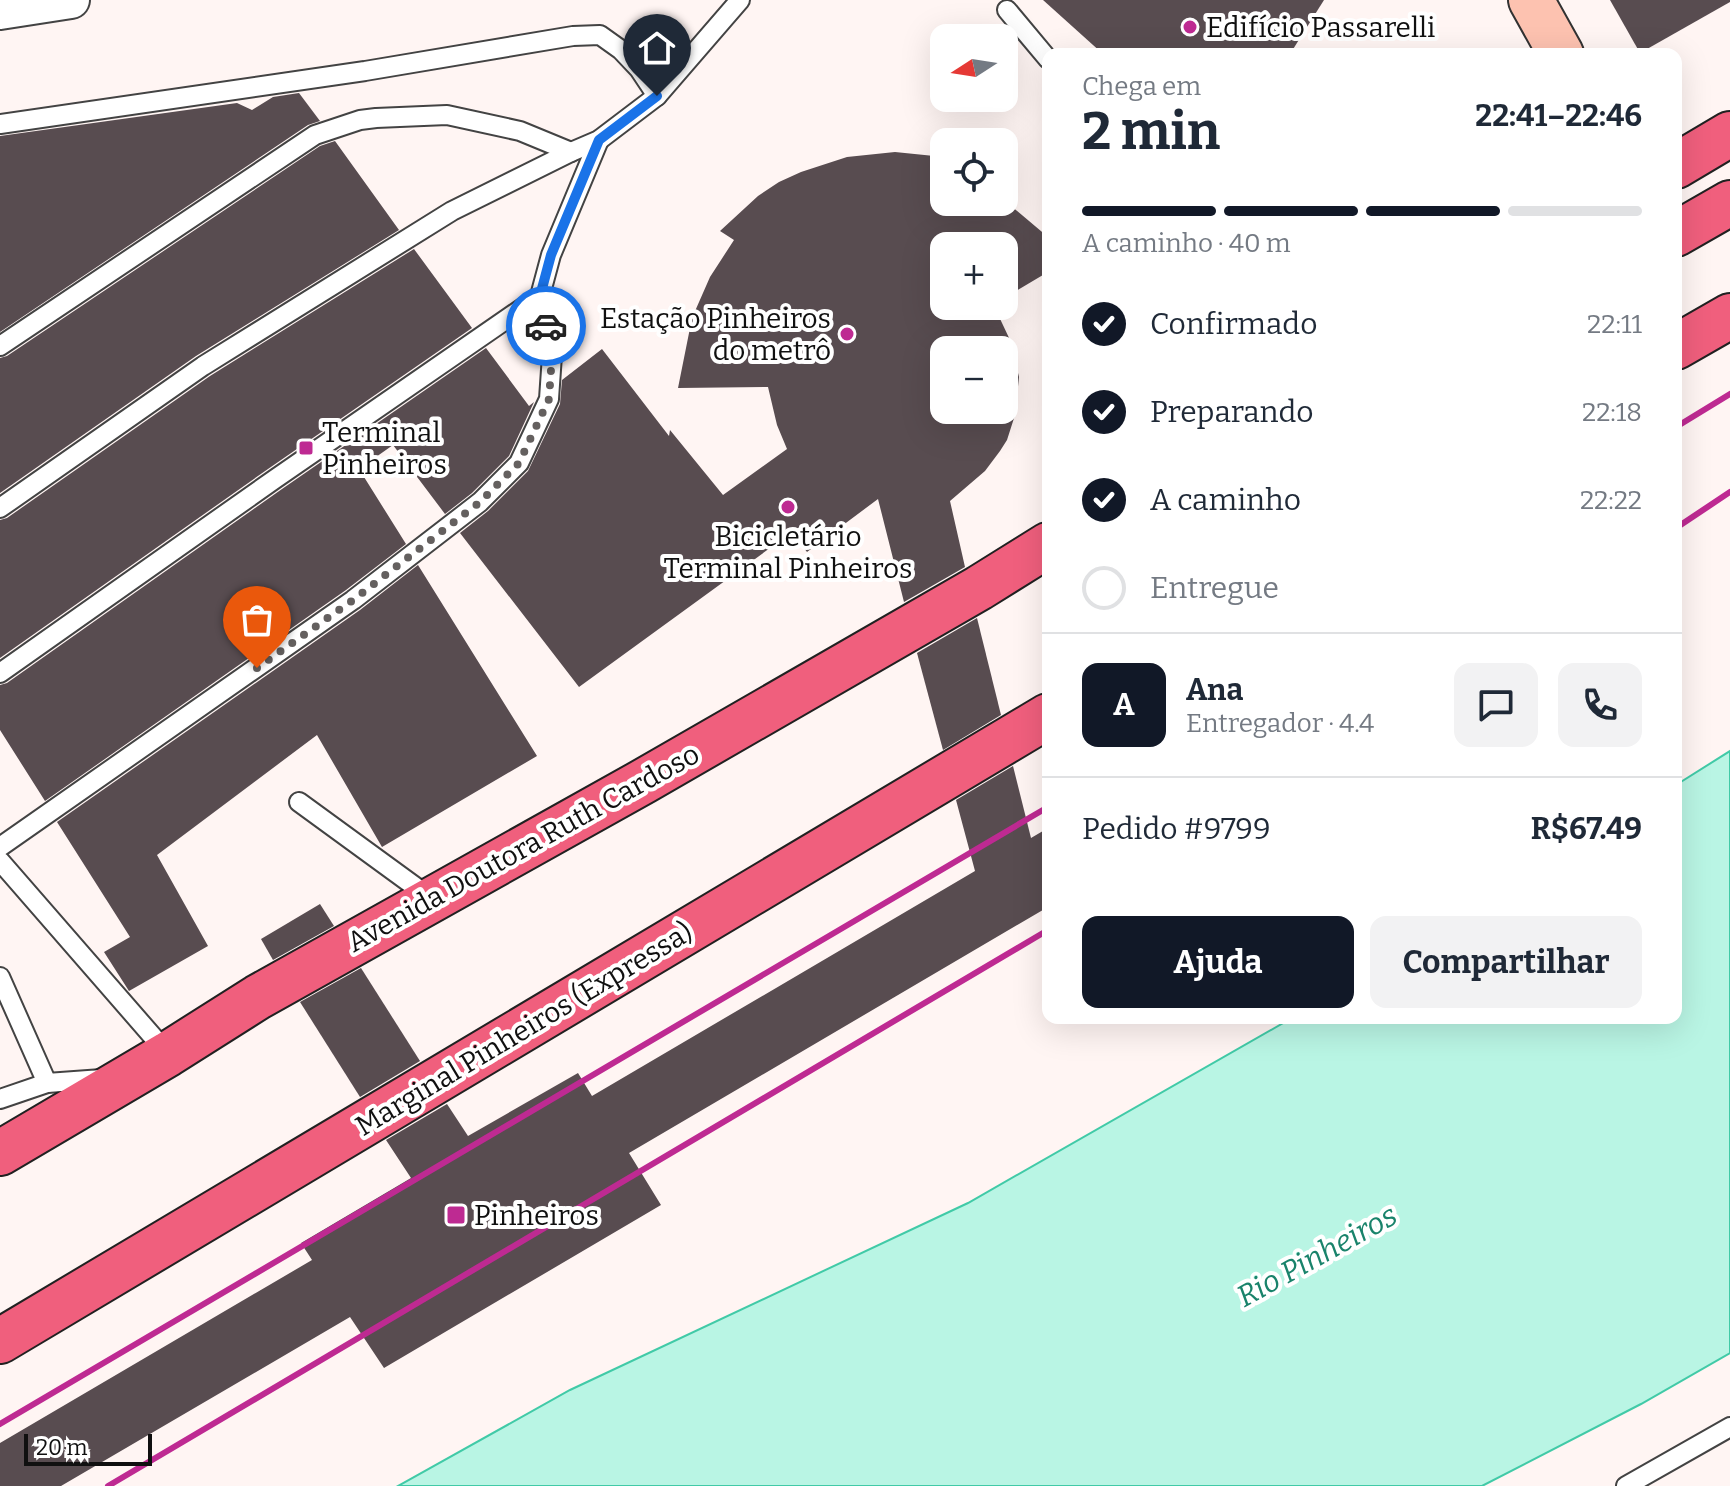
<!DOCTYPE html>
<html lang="pt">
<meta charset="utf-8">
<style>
body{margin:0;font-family:Bitter,serif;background:#f2f2f3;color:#1f2937;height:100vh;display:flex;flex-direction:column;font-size:30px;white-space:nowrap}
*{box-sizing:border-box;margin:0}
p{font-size:26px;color:#747a83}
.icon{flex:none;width:44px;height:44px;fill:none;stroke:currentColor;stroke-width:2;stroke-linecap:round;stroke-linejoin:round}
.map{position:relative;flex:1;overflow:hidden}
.drawer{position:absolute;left:1042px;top:48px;width:640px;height:976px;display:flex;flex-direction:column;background:#fff;border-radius:16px;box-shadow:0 8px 32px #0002}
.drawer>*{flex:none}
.needle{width:52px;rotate:258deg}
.buttons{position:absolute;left:930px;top:24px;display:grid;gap:16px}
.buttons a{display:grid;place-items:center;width:88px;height:88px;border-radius:16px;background:#fff;box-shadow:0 8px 32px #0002;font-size:40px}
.scale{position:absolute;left:24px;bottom:20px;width:128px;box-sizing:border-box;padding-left:8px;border:4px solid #101010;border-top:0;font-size:22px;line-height:28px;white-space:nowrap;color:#101010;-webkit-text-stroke:6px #fff;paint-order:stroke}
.pin{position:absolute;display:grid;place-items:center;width:68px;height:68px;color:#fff;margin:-82px -34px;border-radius:50% 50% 50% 0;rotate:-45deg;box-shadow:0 0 8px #0007}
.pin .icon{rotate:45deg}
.courier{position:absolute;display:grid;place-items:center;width:80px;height:80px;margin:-40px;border:6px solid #1a73e8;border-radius:50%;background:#fff;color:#222;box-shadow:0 2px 10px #0007}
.head em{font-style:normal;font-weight:700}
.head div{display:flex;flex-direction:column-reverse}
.head{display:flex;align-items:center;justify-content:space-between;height:136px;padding:0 40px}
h1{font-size:52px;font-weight:700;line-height:60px}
.bar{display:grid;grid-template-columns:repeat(4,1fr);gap:12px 8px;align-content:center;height:96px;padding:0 40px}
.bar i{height:10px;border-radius:6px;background:#e0e1e3}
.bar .selected{background:#111827}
.bar p{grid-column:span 4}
.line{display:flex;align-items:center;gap:20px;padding:0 40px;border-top:2px solid #e0e1e3}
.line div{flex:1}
.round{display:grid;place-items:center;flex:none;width:84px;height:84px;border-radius:16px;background:#f2f2f3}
ol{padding:0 40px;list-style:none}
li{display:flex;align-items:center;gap:24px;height:88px}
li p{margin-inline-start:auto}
li .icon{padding:8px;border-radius:50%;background:#111827;color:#fff;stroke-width:4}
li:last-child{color:#747a83}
li i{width:44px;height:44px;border:4px solid #e0e1e3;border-radius:50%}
.action{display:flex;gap:16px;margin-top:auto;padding:16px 40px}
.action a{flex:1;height:92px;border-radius:16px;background:#111827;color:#fff;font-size:32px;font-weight:700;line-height:92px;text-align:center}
.action a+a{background:#f2f2f3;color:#1f2937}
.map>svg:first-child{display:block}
.water{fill:#b9f5e4;stroke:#41caa7;stroke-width:2}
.building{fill:#584c50;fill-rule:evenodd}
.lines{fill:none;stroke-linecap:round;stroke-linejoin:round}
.lane-casing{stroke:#434343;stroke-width:22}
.street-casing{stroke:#434343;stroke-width:40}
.secondary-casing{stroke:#323232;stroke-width:48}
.highway-casing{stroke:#212121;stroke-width:48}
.lane{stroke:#fff;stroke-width:18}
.street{stroke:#fff;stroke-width:36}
.secondary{stroke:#fdc2b0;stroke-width:44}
.highway{stroke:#f05f7d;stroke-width:44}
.rail{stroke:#be2a92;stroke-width:6}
.done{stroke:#64605f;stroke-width:8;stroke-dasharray:0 14.4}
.route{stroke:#1a73e8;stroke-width:10}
.poi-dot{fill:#be2a92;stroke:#fff;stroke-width:3}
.labels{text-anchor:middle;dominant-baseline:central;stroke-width:8;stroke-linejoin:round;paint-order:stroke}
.poi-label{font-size:28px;fill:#101010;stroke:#fff;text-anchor:start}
.street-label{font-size:28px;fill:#101010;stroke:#fff}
.water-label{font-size:30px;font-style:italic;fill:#19836b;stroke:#fff}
</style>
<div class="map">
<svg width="1730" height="1486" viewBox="0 0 1730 1486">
<rect width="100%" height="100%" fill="#fff5f3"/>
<path class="water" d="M1730,751V1353L1641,1404L1482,1486H398L570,1390L968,1203L1292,1018H1676V785Z"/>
<g class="building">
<path d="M1043,0H1324L1290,54H1103Z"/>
<path d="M1610,0H1730V2L1640,53Z"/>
<path d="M299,93L320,121L308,125L0,332V136L237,103L252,110L273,97Z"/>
<path d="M335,141L399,230L196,356L0,493V358L7,356L320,146Z"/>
<path d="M895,152L944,157V202H1004V200L1048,237V272L1004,298V246H944V306H994L1010,340L1019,377L1015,415L1007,440L1000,451L985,471L950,501L965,567L904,602L878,499L807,552L792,532L579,687L460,533L488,511L528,471L560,404L562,380L602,349L669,436L670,430L723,495L787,449L777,425L768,387L678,388L692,318L710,277L734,240L720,231L758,196L779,182L801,172L847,157ZM944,350H1004V410H944Z"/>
<path d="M414,249L472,328L268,469L0,658V520L7,518L210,376Z"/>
<path d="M486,348L529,406L534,402L509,456L472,493L445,514L393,445L359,469L406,544L346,590L45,801L0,730V685L7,683L282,489Z"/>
<path d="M418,565L537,756L382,847L317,735L157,855L208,946L129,991L104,952L130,937L57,822L360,610Z"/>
<path d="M977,618L1001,715L943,750L917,653Z"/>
<path d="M1013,766L1031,838L1048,828V907L629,1153L661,1205L384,1368L350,1317L61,1486H0V1443L312,1260L301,1243L411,1178L386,1140L447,1104L468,1136L578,1073L592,1096L975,871L956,800Z"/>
<path d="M320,904L334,926L273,960L261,939Z"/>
<path d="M361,968L420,1061L360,1097L300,1002Z"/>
</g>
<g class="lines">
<g class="lane-casing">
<g id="lane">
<path d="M1007,10L1048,59"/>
<path d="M0,124L365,71L573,36L600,35L621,50L639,69L657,96"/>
<path d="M0,346L315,135L360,120L376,118L447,115L520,131L571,152"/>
<path d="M0,508L203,366L452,211L571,152L599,140L657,96L740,0"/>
<path d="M0,673L275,479L540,296"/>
<path d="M299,802L432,899"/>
<path d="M0,847L353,600L480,502L519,463L549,399L552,355L540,296L551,255L599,140"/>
<path d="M0,861L168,1054"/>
<path d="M0,977L47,1083"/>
<path d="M0,1099L47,1083L102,1079"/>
<path d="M1626,1486L1730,1427"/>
</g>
</g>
<g class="street-casing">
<path id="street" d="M0,11L71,0"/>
</g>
<g class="secondary-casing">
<path id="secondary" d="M1531,0L1561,54"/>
</g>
<g class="highway-casing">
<g id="highway">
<path d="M1676,166L1730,134"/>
<path d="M1676,234L1730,203"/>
<path d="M1676,347L1730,316"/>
<path d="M0,1153L168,1054L258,997L644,781L979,588L1048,545"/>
<path d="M0,1341L1048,716"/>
</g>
</g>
<use href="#lane" class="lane"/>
<use href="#street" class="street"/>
<use href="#secondary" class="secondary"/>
<use href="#highway" class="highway"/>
<g class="rail">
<path d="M1676,427L1730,394"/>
<path d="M1676,528L1730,492"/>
<path d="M0,1424L1048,807"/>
<path d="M108,1486L1048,930"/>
</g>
</g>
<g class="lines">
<path class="done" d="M257,668L353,600L480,502L519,463L549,399L552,355L546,326"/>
<path class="route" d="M546,326L540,296L551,255L599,140L657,96"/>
</g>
<g class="poi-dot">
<circle cx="1190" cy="27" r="8"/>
<circle cx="847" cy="334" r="8"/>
<rect x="298" y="440" width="16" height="16" rx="4"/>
<circle cx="788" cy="507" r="8"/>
<rect x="446" y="1205" width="20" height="20" rx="4"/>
</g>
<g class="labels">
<g class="poi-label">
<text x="1206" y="27">Edifício Passarelli</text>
<text x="831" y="318" text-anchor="end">Estação Pinheiros<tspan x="831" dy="32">do metrô</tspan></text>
<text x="322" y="432">Terminal<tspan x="322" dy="32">Pinheiros</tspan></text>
<text x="788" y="536" text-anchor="middle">Bicicletário<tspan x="788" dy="32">Terminal Pinheiros</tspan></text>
<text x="474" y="1215">Pinheiros</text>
</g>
<g class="street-label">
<text transform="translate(523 848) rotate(-29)">Avenida Doutora Ruth Cardoso</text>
<text transform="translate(524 1029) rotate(-31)">Marginal Pinheiros (Expressa)</text>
</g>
<g class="water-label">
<text transform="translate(1317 1256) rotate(-29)">Rio Pinheiros</text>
</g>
</g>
</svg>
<div class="buttons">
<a><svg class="needle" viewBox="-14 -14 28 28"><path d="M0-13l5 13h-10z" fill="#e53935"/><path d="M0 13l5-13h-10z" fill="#747a83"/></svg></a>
<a><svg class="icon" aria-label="locate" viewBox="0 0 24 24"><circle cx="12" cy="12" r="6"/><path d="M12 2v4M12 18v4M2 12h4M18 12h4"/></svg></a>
<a>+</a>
<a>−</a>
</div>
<div class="scale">20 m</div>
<div class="pin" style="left:257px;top:668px;background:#ea580c"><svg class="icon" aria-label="bag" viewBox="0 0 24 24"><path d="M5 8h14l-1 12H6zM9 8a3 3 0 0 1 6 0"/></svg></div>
<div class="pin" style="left:657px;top:96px;background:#1f2937"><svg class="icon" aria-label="home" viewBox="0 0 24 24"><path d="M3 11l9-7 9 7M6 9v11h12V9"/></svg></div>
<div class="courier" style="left:546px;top:326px"><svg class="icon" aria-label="car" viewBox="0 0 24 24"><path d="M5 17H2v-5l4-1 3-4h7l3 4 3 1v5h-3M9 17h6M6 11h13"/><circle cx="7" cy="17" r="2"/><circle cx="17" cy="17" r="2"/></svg></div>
<section class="drawer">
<div class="head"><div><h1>2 min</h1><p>Chega em</p></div><em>22:41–22:46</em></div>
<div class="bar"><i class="selected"></i><i class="selected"></i><i class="selected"></i><i></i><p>A caminho · 40 m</p></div>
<ol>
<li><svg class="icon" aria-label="check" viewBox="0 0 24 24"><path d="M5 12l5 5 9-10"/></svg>Confirmado<p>22:11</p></li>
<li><svg class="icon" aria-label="check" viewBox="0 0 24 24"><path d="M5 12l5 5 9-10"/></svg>Preparando<p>22:18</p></li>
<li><svg class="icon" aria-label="check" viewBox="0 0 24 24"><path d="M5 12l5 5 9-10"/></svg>A caminho<p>22:22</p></li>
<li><i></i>Entregue</li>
</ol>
<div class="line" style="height:144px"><b class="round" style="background:#111827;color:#fff">A</b><div><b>Ana</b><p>Entregador · 4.4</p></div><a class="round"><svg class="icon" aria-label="chat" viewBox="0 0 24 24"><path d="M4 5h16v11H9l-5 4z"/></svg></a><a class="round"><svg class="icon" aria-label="phone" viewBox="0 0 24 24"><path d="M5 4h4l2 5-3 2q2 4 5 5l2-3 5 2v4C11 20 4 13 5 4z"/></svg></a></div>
<div class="line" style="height:104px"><div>Pedido #9799</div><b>R$67.49</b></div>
<div class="action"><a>Ajuda</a><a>Compartilhar</a></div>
</section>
</div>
